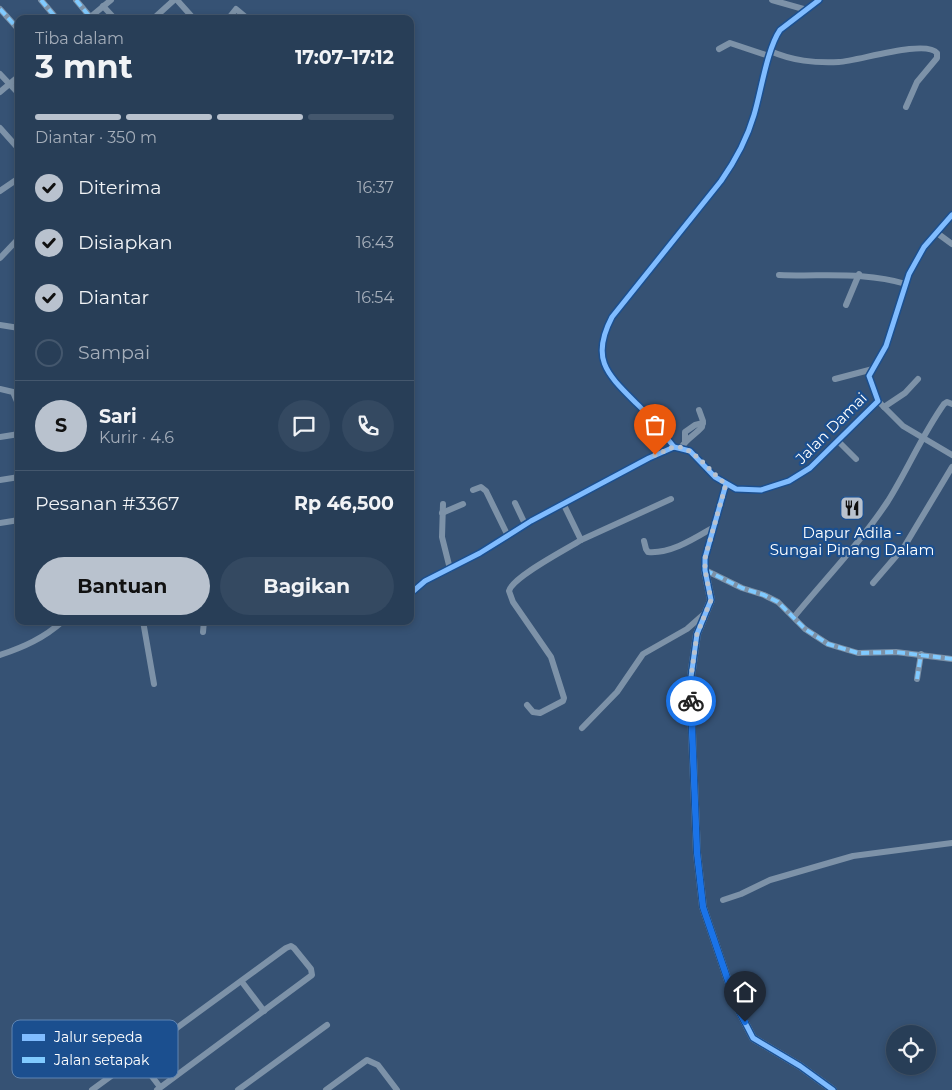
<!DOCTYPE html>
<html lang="id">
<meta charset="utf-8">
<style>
body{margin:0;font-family:Montserrat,sans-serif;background:#344961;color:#f1f3f6;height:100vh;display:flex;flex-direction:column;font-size:19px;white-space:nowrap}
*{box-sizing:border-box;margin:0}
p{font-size:16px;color:#a5aeba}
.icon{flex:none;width:28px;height:28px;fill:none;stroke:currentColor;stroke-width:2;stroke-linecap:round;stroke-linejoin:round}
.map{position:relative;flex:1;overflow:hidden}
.panel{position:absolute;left:15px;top:15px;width:399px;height:610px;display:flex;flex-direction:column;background:#283e57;border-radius:10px;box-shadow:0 2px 8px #0003,0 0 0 1px #44576d}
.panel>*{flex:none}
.tools{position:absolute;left:886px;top:1025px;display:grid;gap:10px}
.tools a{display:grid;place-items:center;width:50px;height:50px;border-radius:50%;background:#283e57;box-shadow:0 2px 8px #0003,0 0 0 1px #44576d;font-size:25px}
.pin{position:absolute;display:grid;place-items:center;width:42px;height:42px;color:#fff;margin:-51px -21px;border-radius:50% 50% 50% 0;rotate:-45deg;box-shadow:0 0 5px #0007}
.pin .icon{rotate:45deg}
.courier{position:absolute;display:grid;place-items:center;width:50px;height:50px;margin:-25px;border:4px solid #1a73e8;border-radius:50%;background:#fff;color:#222;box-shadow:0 1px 6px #0007}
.summary em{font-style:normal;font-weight:700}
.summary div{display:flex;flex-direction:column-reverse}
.summary{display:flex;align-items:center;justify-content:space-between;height:85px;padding:0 20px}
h1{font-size:32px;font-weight:700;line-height:38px}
.bar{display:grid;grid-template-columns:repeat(4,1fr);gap:8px 5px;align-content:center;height:60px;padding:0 20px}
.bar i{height:6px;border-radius:4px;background:#44576d}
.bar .active{background:#b9c2ce}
.bar p{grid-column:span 4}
.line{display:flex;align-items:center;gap:12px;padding:0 20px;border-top:1px solid #44576d}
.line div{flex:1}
.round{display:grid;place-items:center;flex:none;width:52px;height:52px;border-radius:26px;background:#344961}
ol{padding:0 20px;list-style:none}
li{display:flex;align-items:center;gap:15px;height:55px}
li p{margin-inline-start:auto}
li .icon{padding:5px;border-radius:50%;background:#b9c2ce;color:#111;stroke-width:4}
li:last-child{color:#a5aeba}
li i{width:28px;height:28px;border:2px solid #44576d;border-radius:50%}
.button{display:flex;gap:10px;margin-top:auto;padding:10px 20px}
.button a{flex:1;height:58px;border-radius:30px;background:#b9c2ce;color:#111;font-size:20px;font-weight:700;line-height:58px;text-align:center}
.button a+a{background:#344961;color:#f1f3f6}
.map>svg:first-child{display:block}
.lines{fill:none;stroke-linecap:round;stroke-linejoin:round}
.minor{stroke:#7d92a8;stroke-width:6}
.tertiary{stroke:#7d92a8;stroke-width:8}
.quiet{stroke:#80caff;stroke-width:4;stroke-dasharray:8 4;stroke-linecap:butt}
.cycleway-casing{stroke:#1b4f8f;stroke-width:8}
.cycleway{stroke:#80bcff;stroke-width:5}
.done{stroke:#b9c2ce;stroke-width:5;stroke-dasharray:0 9}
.route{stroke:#1a73e8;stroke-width:6}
.labels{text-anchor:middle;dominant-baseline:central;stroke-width:4.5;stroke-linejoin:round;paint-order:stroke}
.street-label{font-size:15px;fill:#fff;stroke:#1b4f8f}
.poi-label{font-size:15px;fill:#fff;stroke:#1b4f8f}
.key{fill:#1b4f8f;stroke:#5f84b1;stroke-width:1}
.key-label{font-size:14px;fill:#fff}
</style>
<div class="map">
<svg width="952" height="1090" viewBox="0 0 952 1090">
<rect width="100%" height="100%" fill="#365274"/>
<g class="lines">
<g class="minor">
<path d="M41,0L57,19"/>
<path d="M76,0L92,19"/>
<path d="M177,0L194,19"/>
<path d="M772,0L807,10"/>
<path d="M103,6L115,19"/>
<path d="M0,9L19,30"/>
<path d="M88,19L111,0"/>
<path d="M153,19L174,0"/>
<path d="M228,19L236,9L248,19"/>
<path d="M719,49L730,43L769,56"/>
<path d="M770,51C793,61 814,63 839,62C858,61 926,39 937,53V58L917,82L906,107"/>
<path d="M0,74L19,94"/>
<path d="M0,92L19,76"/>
<path d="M0,128L17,147"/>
<path d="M0,191L19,178"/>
<path d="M937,233L952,244"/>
<path d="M0,258L19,238"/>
<path d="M779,275C821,277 864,271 906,284"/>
<path d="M846,305L859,274"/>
<path d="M0,325L19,328"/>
<path d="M835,379L873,369"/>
<path d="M0,389L13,392L19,406"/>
<path d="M878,401L903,426L952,455"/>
<path d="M884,407L905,393L918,379"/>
<path d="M0,437L19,434"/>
<path d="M685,441V432L695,425L703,423"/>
<path d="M838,441L856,459"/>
<path d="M674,447C662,432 650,416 636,403C607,374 590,359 612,317L721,181C735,161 747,139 754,115C761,92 767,49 780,30L819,0"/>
<path d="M681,448C686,439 695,435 702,427L703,421L699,410"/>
<path d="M0,480L19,477"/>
<path d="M726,484L705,558V570L742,588L764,595L778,602L805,629L828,644L858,653L896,652L952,659"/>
<path d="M473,490L481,487L486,491L507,534"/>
<path d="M515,503L525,524"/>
<path d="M443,504L442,537L450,569"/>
<path d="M442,513L463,504"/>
<path d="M0,523L19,520"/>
<path d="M581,540L671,499"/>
<path d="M644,541L646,549L648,552C671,554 695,538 714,527"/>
<path d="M873,583L904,547L952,467"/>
<path d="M410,594L425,581L480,553L531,521L649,458L674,447L690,451L715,477L736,489L761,490L789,481L810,468L878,401L869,376L886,346L909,274L924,247L952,215"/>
<path d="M794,617C825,579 861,542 888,501C908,469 922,435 944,404L947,402L952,404"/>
<path d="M143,621L154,684"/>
<path d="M203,632L204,621"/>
<path d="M0,655C24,647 44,638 63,621"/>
<path d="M917,679L921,654"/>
<path d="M527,705L533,712L540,713L563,701L564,698L551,657L513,602L509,591C512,577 567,549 581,540L563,503"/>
<path d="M582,728L617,692L643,654L687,629L704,614"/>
<path d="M723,900L741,894L770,880L853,856L952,843"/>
<path d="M242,982L264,1011"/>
<path d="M137,1057L160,1087"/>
<path d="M92,1090L286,948L291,946L294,948L311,969L312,975L157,1090"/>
<path d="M238,1090L327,1025"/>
<path d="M326,1090L367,1060L378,1065L397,1090"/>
</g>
<path class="tertiary" d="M705,570L711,600L697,634L690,684L697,853L703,907L737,1007L753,1038L800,1066L833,1090"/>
<g class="quiet">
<path d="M41,0L57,19"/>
<path d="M76,0L90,17"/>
<path d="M0,9L19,30"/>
<path d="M705,570L742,588L764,595L778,602L805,629L828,644L858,653L896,652L952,659"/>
<path d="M917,679L921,654"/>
</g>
<g class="cycleway-casing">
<g id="cycleway">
<path d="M674,447C662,432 650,416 636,403C607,374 590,359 612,317L721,181C735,161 747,139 754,115C761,92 767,49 780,30L819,0"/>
<path d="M726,484L705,558V570L711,600L697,634L690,684L697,853L703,907L737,1007L753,1038L800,1066L833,1090"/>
<path d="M410,594L425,581L480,553L531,521L649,458L674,447L690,451L715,477L736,489L761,490L789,481L810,468L878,401L869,376L886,346L909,274L924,247L952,215"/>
</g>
</g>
<use href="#cycleway" class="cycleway"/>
</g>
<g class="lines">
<path class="done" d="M655,455C661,453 667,449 674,447C692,444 711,474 726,484L705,558V570L711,600L697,634L690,684L691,701"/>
<path class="route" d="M691,701L697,852L703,907L737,1007L745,1022"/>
</g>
<defs>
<g id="restaurant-square" transform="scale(1.25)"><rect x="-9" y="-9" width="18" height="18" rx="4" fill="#b9c2ce" stroke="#1b4f8f"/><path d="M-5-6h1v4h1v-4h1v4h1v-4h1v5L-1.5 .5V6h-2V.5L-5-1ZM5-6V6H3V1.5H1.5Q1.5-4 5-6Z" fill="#111"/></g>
</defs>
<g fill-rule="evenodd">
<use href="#restaurant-square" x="852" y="508"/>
</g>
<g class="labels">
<g class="street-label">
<text transform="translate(831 428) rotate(-45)">Jalan Damai</text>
</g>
<g class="poi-label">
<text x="852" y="532">Dapur Adila -<tspan x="852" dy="17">Sungai Pinang Dalam</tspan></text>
</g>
</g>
<rect x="12" y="1020" width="166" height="58" rx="8" class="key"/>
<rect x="22" y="1034" width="23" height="7" fill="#80bcff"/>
<rect x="22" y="1057" width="23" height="6" fill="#80caff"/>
<g class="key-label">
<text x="54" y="1042">Jalur sepeda</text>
<text x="54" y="1065">Jalan setapak</text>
</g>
</svg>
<div class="tools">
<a><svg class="icon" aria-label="locate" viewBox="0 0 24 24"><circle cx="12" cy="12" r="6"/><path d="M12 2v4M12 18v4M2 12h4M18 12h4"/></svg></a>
</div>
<div class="pin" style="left:655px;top:455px;background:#ea580c"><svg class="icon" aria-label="bag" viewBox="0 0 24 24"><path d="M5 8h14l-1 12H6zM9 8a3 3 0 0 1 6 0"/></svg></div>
<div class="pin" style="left:745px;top:1022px;background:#1f2937"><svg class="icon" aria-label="home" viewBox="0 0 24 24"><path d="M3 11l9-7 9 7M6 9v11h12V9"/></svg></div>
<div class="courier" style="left:691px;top:701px"><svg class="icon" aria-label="bike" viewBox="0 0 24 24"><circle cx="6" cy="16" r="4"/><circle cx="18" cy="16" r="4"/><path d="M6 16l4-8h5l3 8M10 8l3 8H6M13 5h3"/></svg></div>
<section class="panel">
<div class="summary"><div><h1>3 mnt</h1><p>Tiba dalam</p></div><em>17:07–17:12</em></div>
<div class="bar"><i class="active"></i><i class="active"></i><i class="active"></i><i></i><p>Diantar · 350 m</p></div>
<ol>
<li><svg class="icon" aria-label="check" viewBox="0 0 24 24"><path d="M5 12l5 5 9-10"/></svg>Diterima<p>16:37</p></li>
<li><svg class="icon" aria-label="check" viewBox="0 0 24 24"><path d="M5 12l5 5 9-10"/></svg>Disiapkan<p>16:43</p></li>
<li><svg class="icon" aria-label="check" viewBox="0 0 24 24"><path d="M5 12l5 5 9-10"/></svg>Diantar<p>16:54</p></li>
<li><i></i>Sampai</li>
</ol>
<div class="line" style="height:90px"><b class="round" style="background:#b9c2ce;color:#111">S</b><div><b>Sari</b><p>Kurir · 4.6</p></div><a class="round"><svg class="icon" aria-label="chat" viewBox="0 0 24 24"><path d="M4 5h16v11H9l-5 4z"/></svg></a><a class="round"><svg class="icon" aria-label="phone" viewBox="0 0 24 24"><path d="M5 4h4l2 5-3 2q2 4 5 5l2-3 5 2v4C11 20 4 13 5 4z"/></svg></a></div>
<div class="line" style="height:65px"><div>Pesanan #3367</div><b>Rp 46,500</b></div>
<div class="button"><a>Bantuan</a><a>Bagikan</a></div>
</section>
</div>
